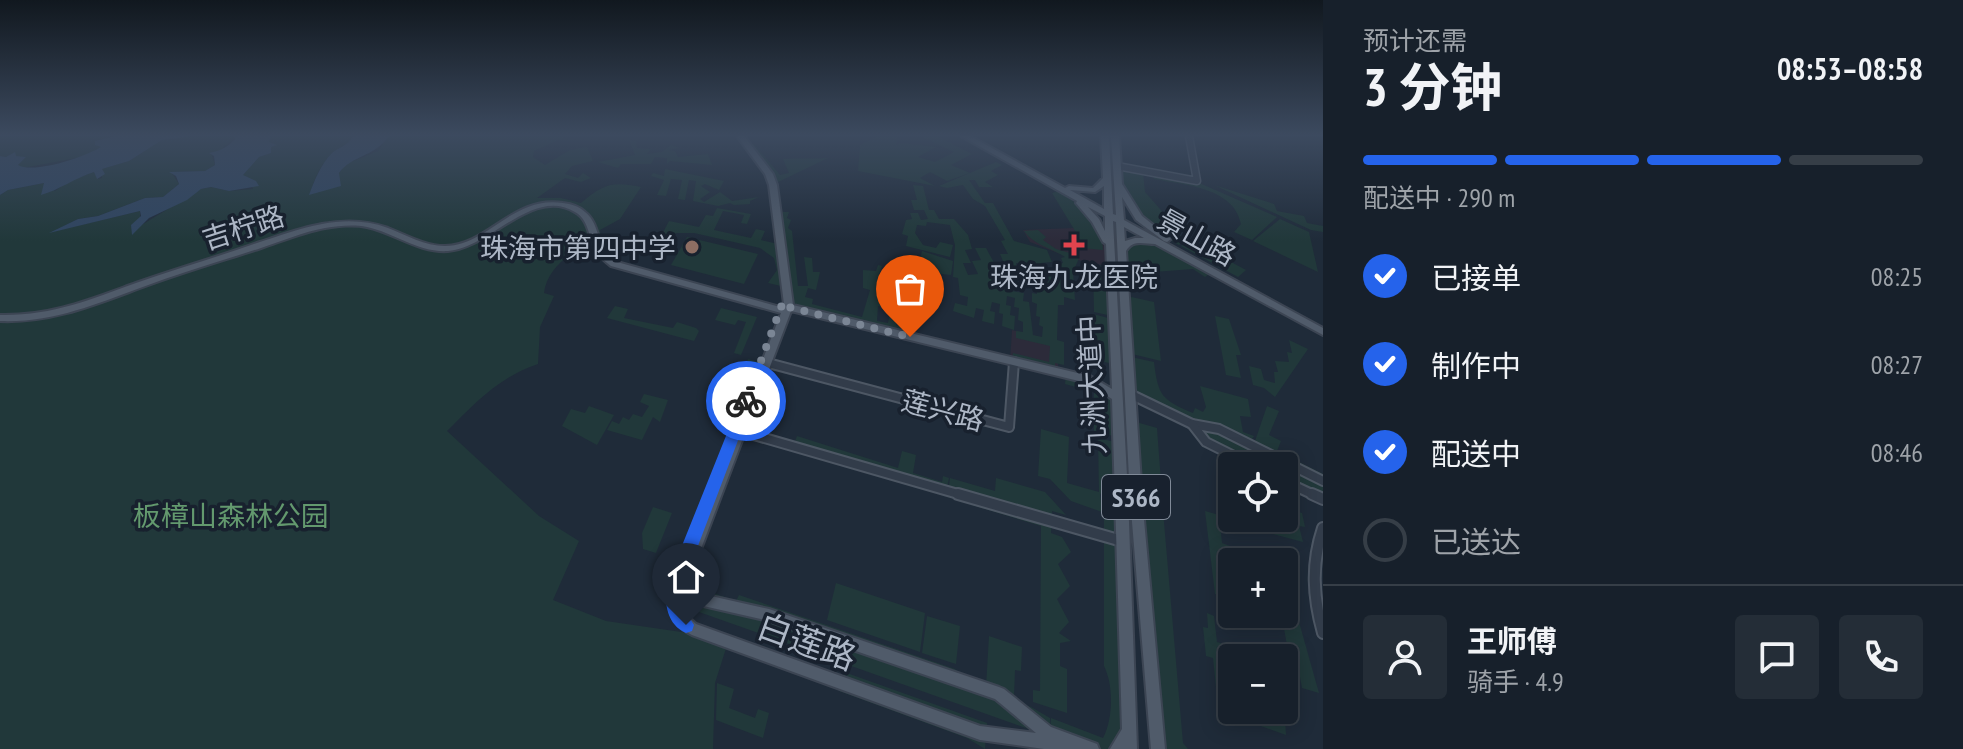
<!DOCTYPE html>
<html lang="zh">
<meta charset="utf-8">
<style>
body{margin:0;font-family:"PT Sans Narrow","Noto Sans SC",sans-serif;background:#242d37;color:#f1f3f6;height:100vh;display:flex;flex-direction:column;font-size:30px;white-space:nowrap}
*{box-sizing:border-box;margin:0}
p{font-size:26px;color:#9ea3a9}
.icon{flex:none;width:44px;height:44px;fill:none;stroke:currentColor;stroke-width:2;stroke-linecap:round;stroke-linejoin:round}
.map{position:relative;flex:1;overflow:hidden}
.panel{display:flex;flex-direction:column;background:#17202b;width:640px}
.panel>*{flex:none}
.tools{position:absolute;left:1218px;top:452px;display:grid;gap:16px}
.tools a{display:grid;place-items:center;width:80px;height:80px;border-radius:8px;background:#17202b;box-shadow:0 4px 20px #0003,0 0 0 2px #363e47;font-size:40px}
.pin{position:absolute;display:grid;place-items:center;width:68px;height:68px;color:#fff;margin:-82px -34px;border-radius:50% 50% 50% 0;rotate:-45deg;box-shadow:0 0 8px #0007}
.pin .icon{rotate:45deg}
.courier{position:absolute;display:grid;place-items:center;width:80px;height:80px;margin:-40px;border:6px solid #2563eb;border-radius:50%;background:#fff;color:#222;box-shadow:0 2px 10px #0007}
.overview em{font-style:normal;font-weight:700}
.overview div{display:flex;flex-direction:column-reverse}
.overview{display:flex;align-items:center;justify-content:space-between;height:136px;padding:0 40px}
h1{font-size:52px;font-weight:700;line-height:60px}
.bar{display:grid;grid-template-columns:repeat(4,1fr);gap:12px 8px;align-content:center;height:96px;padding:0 40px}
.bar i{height:10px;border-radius:6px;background:#363e47}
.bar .selected{background:#2563eb}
.bar p{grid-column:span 4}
.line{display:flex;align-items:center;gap:20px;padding:0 40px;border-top:2px solid #363e47}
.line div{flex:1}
.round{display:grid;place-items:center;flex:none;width:84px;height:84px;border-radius:8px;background:#242d37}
ol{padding:0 40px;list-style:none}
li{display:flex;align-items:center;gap:24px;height:88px}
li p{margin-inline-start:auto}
li .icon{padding:8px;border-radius:50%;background:#2563eb;color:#fff;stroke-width:4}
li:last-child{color:#9ea3a9}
li i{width:44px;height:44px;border:4px solid #363e47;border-radius:50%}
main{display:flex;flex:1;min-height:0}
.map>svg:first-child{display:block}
.medical{fill:#2c2b3a}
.green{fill:#21383a;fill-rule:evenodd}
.water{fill:#2f4560}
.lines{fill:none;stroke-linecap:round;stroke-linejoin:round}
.minor-far2-casing{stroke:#4d5764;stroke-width:9}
.minor-far1-casing{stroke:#4d5764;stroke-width:12}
.minor-casing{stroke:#4d5764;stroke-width:14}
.major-casing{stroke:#3c4553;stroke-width:4}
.minor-far2{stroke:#323c4a;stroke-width:6}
.minor-far1{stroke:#323c4a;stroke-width:8}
.minor{stroke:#323c4a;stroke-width:10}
.major{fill:#505b6a;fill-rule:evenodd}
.route{fill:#2563eb}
.done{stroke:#7b8695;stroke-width:8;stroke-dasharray:0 14.4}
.health-dot{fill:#e0444e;stroke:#18212e;stroke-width:3}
.education-dot{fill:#8d6e63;stroke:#18212e;stroke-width:3}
.labels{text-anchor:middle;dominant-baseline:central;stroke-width:7;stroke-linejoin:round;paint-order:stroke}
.shield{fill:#18212e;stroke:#808a98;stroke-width:2}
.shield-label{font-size:26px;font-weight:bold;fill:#adb7c6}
.street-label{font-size:28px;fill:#adb7c6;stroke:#18212e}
.poi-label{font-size:28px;fill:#adb7c6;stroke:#18212e;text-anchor:end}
.park-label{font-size:28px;fill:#63996e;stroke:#18212e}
.near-street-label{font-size:34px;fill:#adb7c6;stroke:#18212e}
</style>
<main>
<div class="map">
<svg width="1323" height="749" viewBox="0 0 1323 749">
<rect width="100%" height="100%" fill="#1f2b39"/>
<g class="medical">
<path d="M1099,227L1110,249L1111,267L1073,259L1030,242L1023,230Z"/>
<path d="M1012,330L1058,341V373L1010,361Z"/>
</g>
<g class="green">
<path d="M0,136H115L95,141L102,147L87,156L23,168L17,166L25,158L15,156L14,153L6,157L0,156Z"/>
<path d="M194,136L236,137L219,151L211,153L215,165L205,171L171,172L179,184L163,197L145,198L98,216L78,219L55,231L140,211V226L201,189L211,187L229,191L253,189L249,180L242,176L259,157L271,153V147L275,145L269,143L271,136H353C347,147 340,146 332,153C321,164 314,179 310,194L339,173L346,164L378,151L389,136H567L534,151L533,157L545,165L570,150L587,147L593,161L572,166L565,174L578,178L583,173L591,178L581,182L565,178L537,198H561L581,203C603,184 612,181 641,187L620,219L600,230L601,238C577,247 547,266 544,293L554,296L540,327L538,364C499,377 476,402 447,431L539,516L579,541L553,600L606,621L729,639L715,683L713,749H0V195L8,190L44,183L55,191L69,181L94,172L98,179L102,178L101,169L129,161L162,140Z"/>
<path d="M877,136H898L896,145L901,143L936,147L918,157L935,162L954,152L920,136H937L972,154L951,165L970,173L947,181L930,172L920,178L935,186L858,171L860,145Z"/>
<path d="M629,140L636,141L637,148L651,149L647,154L662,152L671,145L680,148L669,150L675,151L678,157L708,154L712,165L670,161L667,164V158L655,157L651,164H621L618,168L598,162L635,155Z"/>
<path d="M747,144H754L780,175L789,173L783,159C799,158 813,159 828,158L774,184Z"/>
<path d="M996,162L1002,165L991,171L998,175L985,182L993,187H979L975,180H969L985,203H993L1014,241L1047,250L1052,262L1041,263L1045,274H1034L1029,266L1016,263L1017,273L1031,276L1042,288H1049L1046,282L1050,281L1047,276L1056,275L1054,264L1063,263L1061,258L1065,257C1052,248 1035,246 1024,231L1038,230L1046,237L1043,240L1056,249L1080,256L1073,272L1075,300L1064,297V305H1058L1057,340L1064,342V365L1055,363V370L1012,360L1013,353L1049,362L1050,346L1016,338V331L1023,332V322L1018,320L1019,308L1014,307L1015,298L1007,296L1006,305L1011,306L1010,315L1015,316L1014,330L1002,326L1003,314L999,313L1000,304L992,302L990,311L995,312L994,324L982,321L984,310L976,308L974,318L953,311L955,303L967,306L968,297L960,295L958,278L953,277L955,245L950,225L927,222L926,226L917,225L915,233L923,245L936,248L940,242L953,245L950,257L906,246L908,236L902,234L906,220L912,219L910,213H918L921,220L928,219L924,210H914L911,200H917L913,185L923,186L929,210H934L939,219H954L968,235L972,249L965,250L971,263H963L968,275L978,274L972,261L981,260L975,248H986L997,268L989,269L994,280H1004L999,267L1005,266L1000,254H1008L1001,241L1005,240L985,206L973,199L963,185L947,188L939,186ZM1009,276L1027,280L1037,290V294L1032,293V302L1037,304L1036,316L1040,317L1039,325L1043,327L1042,337L1033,335L1029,302L1023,301L1024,293L1006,290Z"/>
<path d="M1119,167L1143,172L1145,192L1167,217L1162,218L1185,240L1179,245C1151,229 1121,201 1119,167Z"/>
<path d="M665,169L724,181L719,190L705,184L701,186L710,192L700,199L704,202L720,192L732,201L759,197L750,201V204L734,205L730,203L718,206L693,201L696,181L689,180L685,200L678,199L682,180L671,179L666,196L657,195L664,180L651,176L653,173L664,176Z"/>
<path d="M1153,174L1197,182L1277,217L1252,240L1234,232L1241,224C1234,187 1183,185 1154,179Z"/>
<path d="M1214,185L1274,204L1277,211L1304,216L1307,223L1323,226V232L1311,230Z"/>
<path d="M1059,191C1078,203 1103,226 1103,250L1082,248L1077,244V234L1052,193Z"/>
<path d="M717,208L751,214L747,224L741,223L744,215L723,211L714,230L751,238L756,229L765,231L761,240L778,244L785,287L768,283L777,270L774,258L760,248L694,233H677L659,240L669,221L699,227L706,215L713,216Z"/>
<path d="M778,212H789L787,218L791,220L788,228L792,231L798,286H808L804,257L812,258L813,272H820L816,290L808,288L805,297L813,299L812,304L862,317L870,290L863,288V270L876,271L878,265L882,266L877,280L884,282L883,287L891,289L890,295L882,294V307L878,306L877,321L888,323L894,295L902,297L896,325L909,329L908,335L789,307Z"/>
<path d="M1280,219L1309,232L1318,272L1253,241Z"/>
<path d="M1135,232L1212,272L1205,277L1193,269L1154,272V267L1123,261L1124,249L1142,240Z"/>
<path d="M687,237L758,254L744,284L671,265Z"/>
<path d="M1190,240L1246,270L1238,277L1181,246Z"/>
<path d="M922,251L953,261L951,275L933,273L931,280H927L923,296L929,297L927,306L910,302Z"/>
<path d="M1093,264L1110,268L1112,316L1094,312Z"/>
<path d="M1127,296L1154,302L1161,361L1132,354Z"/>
<path d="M615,306L628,309L624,318L673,328L677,322L696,328L699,331L694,341L607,318Z"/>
<path d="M721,308L757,317L741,355L734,353L746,322L738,320L735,325L715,320Z"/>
<path d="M1093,314L1112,319L1113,364L1093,359Z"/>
<path d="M1215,316L1229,319L1241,355H1236L1241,378L1226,375Z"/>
<path d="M1289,340L1308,349L1275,397L1264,388L1253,385L1249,366L1261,369L1264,380L1275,383L1274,372H1278L1275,361L1289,362L1287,352L1292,353Z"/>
<path d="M1131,357L1154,362C1158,396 1162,400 1193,413L1195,408L1203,412L1206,407L1200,386L1248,399L1251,417L1240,416L1243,432L1254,436L1250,443L1192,423L1134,394Z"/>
<path d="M748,359L760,362L736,423L728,420L745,380L740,378Z"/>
<path d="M1066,375L1089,381L1116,398L1117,437L1094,431V392L1065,384Z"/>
<path d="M644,394L668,400L660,422L653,417L642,440L607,430L612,421L619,424L623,417L629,420L633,414L642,417L649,406L640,402Z"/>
<path d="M589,406L614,415L597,445L562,426L571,409L585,413Z"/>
<path d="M1267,406L1279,411L1269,435L1281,441L1277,451L1323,474V479L1254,444Z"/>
<path d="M1136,422L1157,428L1162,495L1139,489Z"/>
<path d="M1195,426L1220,430L1323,481V505L1284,485V466C1242,466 1219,463 1195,426Z"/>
<path d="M1041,429L1069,437L1067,483L1099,492L1098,438L1119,443L1133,710L1115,749H1085L699,612L684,598L685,581L691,565L705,570L699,588L736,601L739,595L955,669L979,689L1031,707L1050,718V731L1051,718L1103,738C1113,719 1114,686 1104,666V500L1100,493L1102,512L1071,501L1050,479L1038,476Z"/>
<path d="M797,436L898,468L902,451L916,455L913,473L942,482L943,476L949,478L946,492L793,447Z"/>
<path d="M950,478L995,491L996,478L1045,492L1066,515L1052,511L1051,533L1062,537L1071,552L1058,564L1070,586L1057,599L1069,622L1059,633L1071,641L1060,643V666L1067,669V713L1033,702V690L1040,691L1041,526L972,505L948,493Z"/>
<path d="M1139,492L1162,499L1183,743L1188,749H1166L1161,744Z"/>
<path d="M653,507L672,513L656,553L643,549L642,533Z"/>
<path d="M1284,508L1302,513L1305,527L1299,526L1303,542L1235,524L1234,518H1284Z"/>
<path d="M1205,511L1219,515L1222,543L1230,546L1232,565L1222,563L1225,580L1231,582L1232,599L1215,594Z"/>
<path d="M836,583L925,613L920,652L827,620Z"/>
<path d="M1207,613L1214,616L1217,642L1230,646L1232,702L1217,697L1213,658L1206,656L1203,627L1208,628Z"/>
<path d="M927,616L960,626L956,664L922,653Z"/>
<path d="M1282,617L1299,622L1319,693L1302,688L1300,677L1292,674Z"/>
<path d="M989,636L1022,647L1021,671L1015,670L1014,697L986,687Z"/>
<path d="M844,672L987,723L985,749L967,738L839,691Z"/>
<path d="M717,683L734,689L729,708L755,718L758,709L769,713L763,738L716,720Z"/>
<path d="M1284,700L1286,735L1238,718L1237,710H1284Z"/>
</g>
<g class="water">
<path d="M115,136H194L162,140L129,161L102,169L105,174L97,179L94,172C75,178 59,190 41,195L44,183L8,190L0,195V156L6,157L15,152L16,156L26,157L18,165C34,174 85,157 101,147L95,145V141Z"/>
<path d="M233,136H271L269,142L277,145L271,147V153L259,157L243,175L256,181L259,186L229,191L211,187L201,189L187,200L149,218L132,235L131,225L141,216L140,211L49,233L78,219L98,216L145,198L163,197L179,184L176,176L169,172L205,171L215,165L214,156L209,153C221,151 229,146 236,138Z"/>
<path d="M353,136H389C373,158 352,155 339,173L341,186L309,195C315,179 321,164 332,153C340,146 347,147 353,136Z"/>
</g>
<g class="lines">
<g class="minor-far2-casing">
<path id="minor-far2" d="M1117,166L1197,181L1189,136"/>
</g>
<g class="minor-far1-casing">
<g id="minor-far1">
<path d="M768,363L1009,427L1014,362"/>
<path d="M1132,395L1192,424L1219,429L1323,481"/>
<path d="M1192,424L1206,442L1254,466"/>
<path d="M740,431L965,496"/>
<path d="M1284,481L1316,496"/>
</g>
</g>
<g class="minor-casing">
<g id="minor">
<path d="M958,494L1122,541"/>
<path d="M1312,494L1323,499"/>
<path d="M1323,528C1311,564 1313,597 1323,633"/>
</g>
</g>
<g class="major-casing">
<path id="major" d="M737,136H744L773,174L777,185L793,305L1090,376L1112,389L1106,244L1103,242L1092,222L1076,203L1077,201L961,136H970L1065,188L1069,186L1093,188L1103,178L1101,136H1109L1113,214L1116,215L1111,136H1119L1122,184L1142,216L1171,239L1167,242L1164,241L1136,220L1122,197L1124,220L1323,328V335L1155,244C1144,244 1133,239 1126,251L1142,498L1165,749H1151L1130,498L1116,222L1113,221L1128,494L1137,749H1110L1122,729L1112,399L1087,383L791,311L690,578V584L702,594L769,609L999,687L1004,689L1051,727L1097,744L1099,749H1044L980,740L692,635C660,619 666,589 678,562L684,561L781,313L611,266C604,261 599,256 595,248C588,236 589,220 575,212C533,186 490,248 448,251C419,253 395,233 367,227C353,224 339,226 325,228C303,232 282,241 261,248C221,261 180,273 140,288C94,305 51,323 0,321V315C51,316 89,300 136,283C176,269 217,257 257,243C279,236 299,228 322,224C344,220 366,220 388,228C406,235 425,246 445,246C489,245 513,195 563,203C571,204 579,206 585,212C597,221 597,237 604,249C607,255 612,258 617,262L780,307L784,304L769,185L765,174ZM1104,186V209L1070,190L1095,192ZM1088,207L1105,216V231L1099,219ZM1124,227L1144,238H1135L1125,241ZM681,592L699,605L769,621L995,699L1036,733L980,726L696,624C685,614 680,607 681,592Z"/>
</g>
<use href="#minor-far2" class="minor-far2"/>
<use href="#minor-far1" class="minor-far1"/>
<use href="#minor" class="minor"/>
<use href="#major" class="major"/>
</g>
<linearGradient id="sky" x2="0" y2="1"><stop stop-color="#11181f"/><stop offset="0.56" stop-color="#3c4a5f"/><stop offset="1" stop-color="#3c4a5f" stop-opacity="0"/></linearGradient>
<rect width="1323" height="241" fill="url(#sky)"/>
<path class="route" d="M746,396L753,401L682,588L683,607L694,625L692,631L686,633C667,624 666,607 665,588L740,401Z"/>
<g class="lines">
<path class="done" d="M746,401L783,302L788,307L910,337"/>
</g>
<path class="health-dot" d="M1070 233h8v8h8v8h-8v8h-8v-8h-8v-8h8z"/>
<circle class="education-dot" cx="692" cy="247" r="8"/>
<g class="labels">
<rect class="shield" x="1102" y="475" width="68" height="44" rx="6"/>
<g class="shield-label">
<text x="1136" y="497">S366</text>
</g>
<g class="street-label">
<text transform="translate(243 227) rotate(-18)">吉柠路</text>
<text transform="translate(1197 237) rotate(29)">景山路</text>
<text transform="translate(1091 385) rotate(-93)">九洲大道中</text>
<text transform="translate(943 410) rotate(15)">莲兴路</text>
</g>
<g class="poi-label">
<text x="676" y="247">珠海市第四中学</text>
<text x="1074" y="276" text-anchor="middle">珠海九龙医院</text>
</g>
<g class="park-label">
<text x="231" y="515">板樟山森林公园</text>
</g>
<g class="near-street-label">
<text transform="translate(807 641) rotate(20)">白莲路</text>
</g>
</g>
</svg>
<div class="tools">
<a><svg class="icon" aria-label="locate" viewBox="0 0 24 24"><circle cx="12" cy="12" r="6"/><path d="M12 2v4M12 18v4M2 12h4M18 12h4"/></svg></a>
<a>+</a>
<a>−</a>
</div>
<div class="pin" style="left:910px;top:337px;background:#ea580c"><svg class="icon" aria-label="bag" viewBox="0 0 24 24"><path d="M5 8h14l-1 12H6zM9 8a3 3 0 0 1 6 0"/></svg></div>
<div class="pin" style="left:686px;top:625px;background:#1f2937"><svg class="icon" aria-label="home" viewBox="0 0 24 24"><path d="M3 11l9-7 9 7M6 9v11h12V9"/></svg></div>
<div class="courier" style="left:746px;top:401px"><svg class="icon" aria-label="bike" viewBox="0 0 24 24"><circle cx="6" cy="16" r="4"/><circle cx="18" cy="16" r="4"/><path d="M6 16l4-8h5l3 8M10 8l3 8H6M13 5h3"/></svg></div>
</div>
<section class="panel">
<div class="overview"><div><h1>3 分钟</h1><p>预计还需</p></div><em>08:53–08:58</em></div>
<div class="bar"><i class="selected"></i><i class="selected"></i><i class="selected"></i><i></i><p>配送中 · 290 m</p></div>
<ol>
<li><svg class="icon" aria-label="check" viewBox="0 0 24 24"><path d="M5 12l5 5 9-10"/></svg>已接单<p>08:25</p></li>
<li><svg class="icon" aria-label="check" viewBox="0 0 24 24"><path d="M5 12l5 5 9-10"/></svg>制作中<p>08:27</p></li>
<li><svg class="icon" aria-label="check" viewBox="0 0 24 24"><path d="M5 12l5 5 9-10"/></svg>配送中<p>08:46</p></li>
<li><i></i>已送达</li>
</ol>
<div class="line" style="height:144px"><a class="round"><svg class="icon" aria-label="person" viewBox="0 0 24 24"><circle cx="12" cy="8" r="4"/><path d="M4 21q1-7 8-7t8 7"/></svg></a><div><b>王师傅</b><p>骑手 · 4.9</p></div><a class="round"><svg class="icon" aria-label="chat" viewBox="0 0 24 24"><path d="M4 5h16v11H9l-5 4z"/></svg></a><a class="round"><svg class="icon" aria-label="phone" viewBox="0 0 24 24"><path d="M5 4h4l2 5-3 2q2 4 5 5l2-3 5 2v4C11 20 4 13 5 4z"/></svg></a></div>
</section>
</main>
